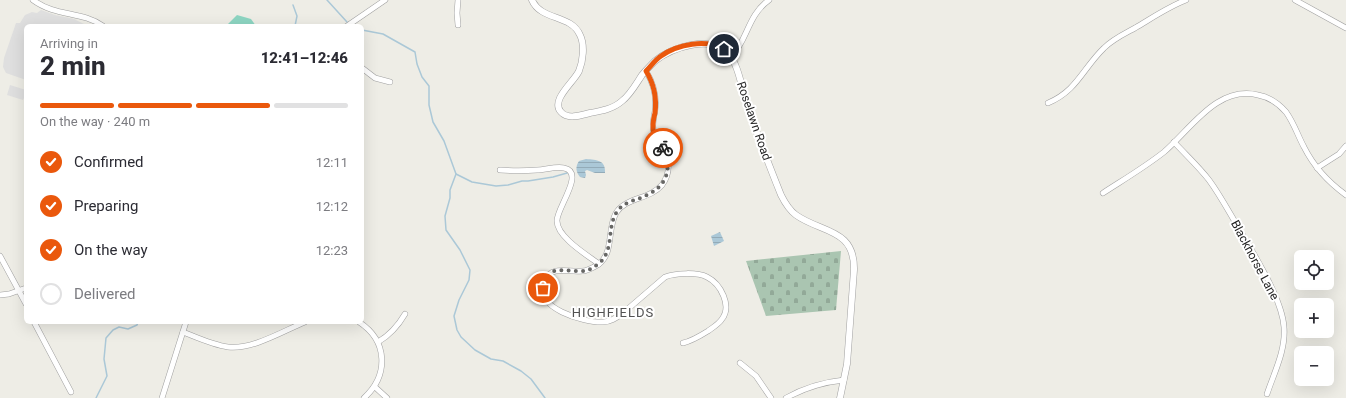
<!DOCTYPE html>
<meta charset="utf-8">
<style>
body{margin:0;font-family:Roboto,sans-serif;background:#f7f7f7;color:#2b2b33;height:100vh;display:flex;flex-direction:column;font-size:15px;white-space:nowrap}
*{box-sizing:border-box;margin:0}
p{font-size:13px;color:#7c7c81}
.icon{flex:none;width:22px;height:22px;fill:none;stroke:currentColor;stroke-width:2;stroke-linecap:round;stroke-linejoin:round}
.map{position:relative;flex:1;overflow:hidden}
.drawer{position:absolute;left:24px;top:24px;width:340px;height:300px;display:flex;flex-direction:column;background:#fff;border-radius:6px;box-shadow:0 4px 16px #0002}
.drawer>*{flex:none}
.tools{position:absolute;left:1294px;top:250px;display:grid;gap:8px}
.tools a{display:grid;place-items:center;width:40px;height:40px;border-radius:6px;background:#fff;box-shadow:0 4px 16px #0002;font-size:20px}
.pin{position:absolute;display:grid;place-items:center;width:34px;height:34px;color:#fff;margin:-17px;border:2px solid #fff;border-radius:50%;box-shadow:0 1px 4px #0007}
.courier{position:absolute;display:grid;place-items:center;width:40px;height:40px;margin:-20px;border:3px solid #ea580c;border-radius:50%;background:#fff;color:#222;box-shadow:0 1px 5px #0007}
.summary em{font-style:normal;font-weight:800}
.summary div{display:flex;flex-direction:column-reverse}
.summary{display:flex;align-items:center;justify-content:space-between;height:68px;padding:0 16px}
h1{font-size:26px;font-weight:800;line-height:30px}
.bar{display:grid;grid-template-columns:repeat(4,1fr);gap:6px 4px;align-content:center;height:48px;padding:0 16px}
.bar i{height:5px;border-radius:3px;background:#e1e1e2}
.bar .selected{background:#ea580c}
.bar p{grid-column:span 4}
ol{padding:0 16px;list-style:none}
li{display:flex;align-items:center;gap:12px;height:44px}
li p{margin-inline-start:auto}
li .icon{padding:4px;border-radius:50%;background:#ea580c;color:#fff;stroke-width:4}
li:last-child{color:#7c7c81}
li i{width:22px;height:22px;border:2px solid #e1e1e2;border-radius:50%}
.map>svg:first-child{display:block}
.cemetery{fill:url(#cemetery-stones)}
.pitch{fill:#8dd5c2}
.parking{fill:#dfdfdf}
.water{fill:url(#water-rules)}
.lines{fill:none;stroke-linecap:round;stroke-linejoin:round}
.stream{stroke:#abc8d7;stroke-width:1.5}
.minor-casing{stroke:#a0a0a0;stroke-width:6}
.tertiary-casing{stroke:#a0a0a0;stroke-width:7}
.minor{stroke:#fff;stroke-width:5}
.tertiary{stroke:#fff;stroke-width:6}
.done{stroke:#676765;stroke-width:4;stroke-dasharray:0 7.2}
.route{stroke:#ea580c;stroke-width:5}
.labels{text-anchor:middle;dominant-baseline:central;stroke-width:4;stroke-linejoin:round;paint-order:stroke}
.street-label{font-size:12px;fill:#1f1f1f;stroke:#fff}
.neighbourhood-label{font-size:13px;letter-spacing:1px;fill:#525252;stroke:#fff}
</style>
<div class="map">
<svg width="1346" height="398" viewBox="0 0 1346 398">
<defs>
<pattern id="cemetery-stones" width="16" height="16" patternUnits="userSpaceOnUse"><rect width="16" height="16" fill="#aac5b1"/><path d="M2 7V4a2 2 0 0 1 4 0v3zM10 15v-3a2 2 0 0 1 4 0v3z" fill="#92a998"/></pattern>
<pattern id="water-rules" width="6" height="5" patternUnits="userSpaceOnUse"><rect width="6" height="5" fill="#abc8d7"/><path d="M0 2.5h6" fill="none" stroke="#93abb8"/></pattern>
</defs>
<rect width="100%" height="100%" fill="#eeede6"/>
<path class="cemetery" d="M841,251L836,310L766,316L746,261Z"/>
<path class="pitch" d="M237,15L251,19L256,26H226Z"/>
<g class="parking">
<path d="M41,10L55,15L74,19L86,25L26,26V80L6,73L3,67L4,58L16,23H20L25,15L32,12L37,13Z"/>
<path d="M10,85L26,90V94L23,100L7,95Z"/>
</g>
<g class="water">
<path d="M586,159C597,160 606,160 605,173H595L587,170L585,171L586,175L585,178L580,177C576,172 575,167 579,161Z"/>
<path d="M720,232L724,241L714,246L711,236Z"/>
</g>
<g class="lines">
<g class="stream">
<path d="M327,0L347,22"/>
<path d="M293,5L297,16L295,26"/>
<path d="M362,30L383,34L415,52L417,64L422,77L429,86V105L433,122L444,141L456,174L450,190V198L445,216L446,230L460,250L470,270L469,280L459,300L454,316L457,330L461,337L475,350L491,359L503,361L521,371L531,379L545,398"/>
<path d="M456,174L472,182L496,186L508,185L522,181H528L553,177L567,173"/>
<path d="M96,398L107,376L104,359L106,338L113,330L119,327L128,329L137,325L138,322"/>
</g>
<g class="minor-casing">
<g id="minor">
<path d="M33,0C56,17 82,11 103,26"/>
<path d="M458,0L457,13L458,25"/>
<path d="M1295,0L1346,28"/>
<path d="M347,26L385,0"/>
<path d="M731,57C748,40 747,16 769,0"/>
<path d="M362,68L375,78L390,82"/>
<path d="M646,71C654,84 657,96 655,111C654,116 653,121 653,126C653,135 657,139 662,145C670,157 671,173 662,185C649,200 626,197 616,213C607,229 614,252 599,264C594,267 588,271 582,271C568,273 553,264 544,281C531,308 585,323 603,322C610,322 616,318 622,314L665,277C676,273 697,272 707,277C721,284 732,306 722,319C719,324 712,328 708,331C700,336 692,341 683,343"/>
<path d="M1048,103C1077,91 1083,68 1104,48C1113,39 1124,34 1135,28C1152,18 1168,7 1186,0"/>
<path d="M1174,142C1186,155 1199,167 1209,180C1220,195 1229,212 1238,227C1253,253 1282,298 1284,327C1286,350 1274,373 1267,394"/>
<path d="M1317,168L1339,154L1346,146"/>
<path d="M500,170C512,171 525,171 537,170C545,170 556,166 564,168C586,172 556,209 557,221C557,237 587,255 599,264"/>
<path d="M1103,193C1123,180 1145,167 1164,152C1191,129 1217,85 1258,95C1269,97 1279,104 1286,112C1294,123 1298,136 1304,147C1314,167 1328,182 1346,195"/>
<path d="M0,256L26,304"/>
<path d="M0,295L9,294L26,288"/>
<path d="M34,322L71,392"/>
<path d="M359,322C388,341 389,375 364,398"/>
<path d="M183,332C198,338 213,345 228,347C252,350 283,331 305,322"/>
<path d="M378,342C390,335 398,326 405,314"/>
<path d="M740,363L756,376L771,398"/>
<path d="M375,387L387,398"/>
<path d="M162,398L186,322"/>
<path d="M786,398C804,388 824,382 844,380"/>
</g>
</g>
<g class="tertiary-casing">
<path id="tertiary" d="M532,0C541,21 571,14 580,35C585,45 583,61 579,71C574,82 550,100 561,112C568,120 582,115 590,113C601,111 613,109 622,101C630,95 636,84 642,75C646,70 650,66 655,61C671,48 710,34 728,53C738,63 742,89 747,104C757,135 769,165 781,195C785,203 789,210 796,215C821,233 855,228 854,270L847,364L840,398"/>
</g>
<use href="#minor" class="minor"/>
<use href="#tertiary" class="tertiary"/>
</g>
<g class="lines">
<path class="done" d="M543,288C546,263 565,272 581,271C588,271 593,268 598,264C616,251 605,225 619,209C626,201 638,200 647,195C667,186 673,167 663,148"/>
<path class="route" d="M663,148C660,143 656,140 654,134C652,127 653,120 655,113C657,97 654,84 646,71C651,66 655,60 661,56C678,44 706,39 724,49"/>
</g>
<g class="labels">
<g class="street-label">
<text transform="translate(754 121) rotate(71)">Roselawn Road</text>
<text transform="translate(1255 260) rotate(62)">Blackhorse Lane</text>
</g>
<g class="neighbourhood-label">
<text x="613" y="312">HIGHFIELDS</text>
</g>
</g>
</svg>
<div class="tools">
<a><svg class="icon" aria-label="locate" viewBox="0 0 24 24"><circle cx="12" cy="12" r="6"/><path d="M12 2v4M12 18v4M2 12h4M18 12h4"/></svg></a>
<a>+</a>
<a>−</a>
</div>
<div class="pin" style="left:543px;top:288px;background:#ea580c"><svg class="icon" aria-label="bag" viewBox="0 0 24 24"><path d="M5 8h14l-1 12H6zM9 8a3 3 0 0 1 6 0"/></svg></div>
<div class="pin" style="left:724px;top:49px;background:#1f2937"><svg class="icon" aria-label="home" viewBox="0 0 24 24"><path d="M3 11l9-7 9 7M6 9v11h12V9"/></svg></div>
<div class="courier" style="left:663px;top:148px"><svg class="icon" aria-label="bike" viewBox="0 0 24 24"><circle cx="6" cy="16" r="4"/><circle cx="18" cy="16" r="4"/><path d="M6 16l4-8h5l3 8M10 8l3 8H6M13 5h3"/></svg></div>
<section class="drawer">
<div class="summary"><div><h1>2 min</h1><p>Arriving in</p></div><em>12:41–12:46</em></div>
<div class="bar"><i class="selected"></i><i class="selected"></i><i class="selected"></i><i></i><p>On the way · 240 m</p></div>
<ol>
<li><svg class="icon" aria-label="check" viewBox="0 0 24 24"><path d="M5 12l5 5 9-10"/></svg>Confirmed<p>12:11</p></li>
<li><svg class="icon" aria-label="check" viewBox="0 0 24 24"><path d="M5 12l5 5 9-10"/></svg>Preparing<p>12:12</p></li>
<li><svg class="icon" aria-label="check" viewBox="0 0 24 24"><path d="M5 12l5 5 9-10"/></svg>On the way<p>12:23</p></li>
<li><i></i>Delivered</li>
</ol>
</section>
</div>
